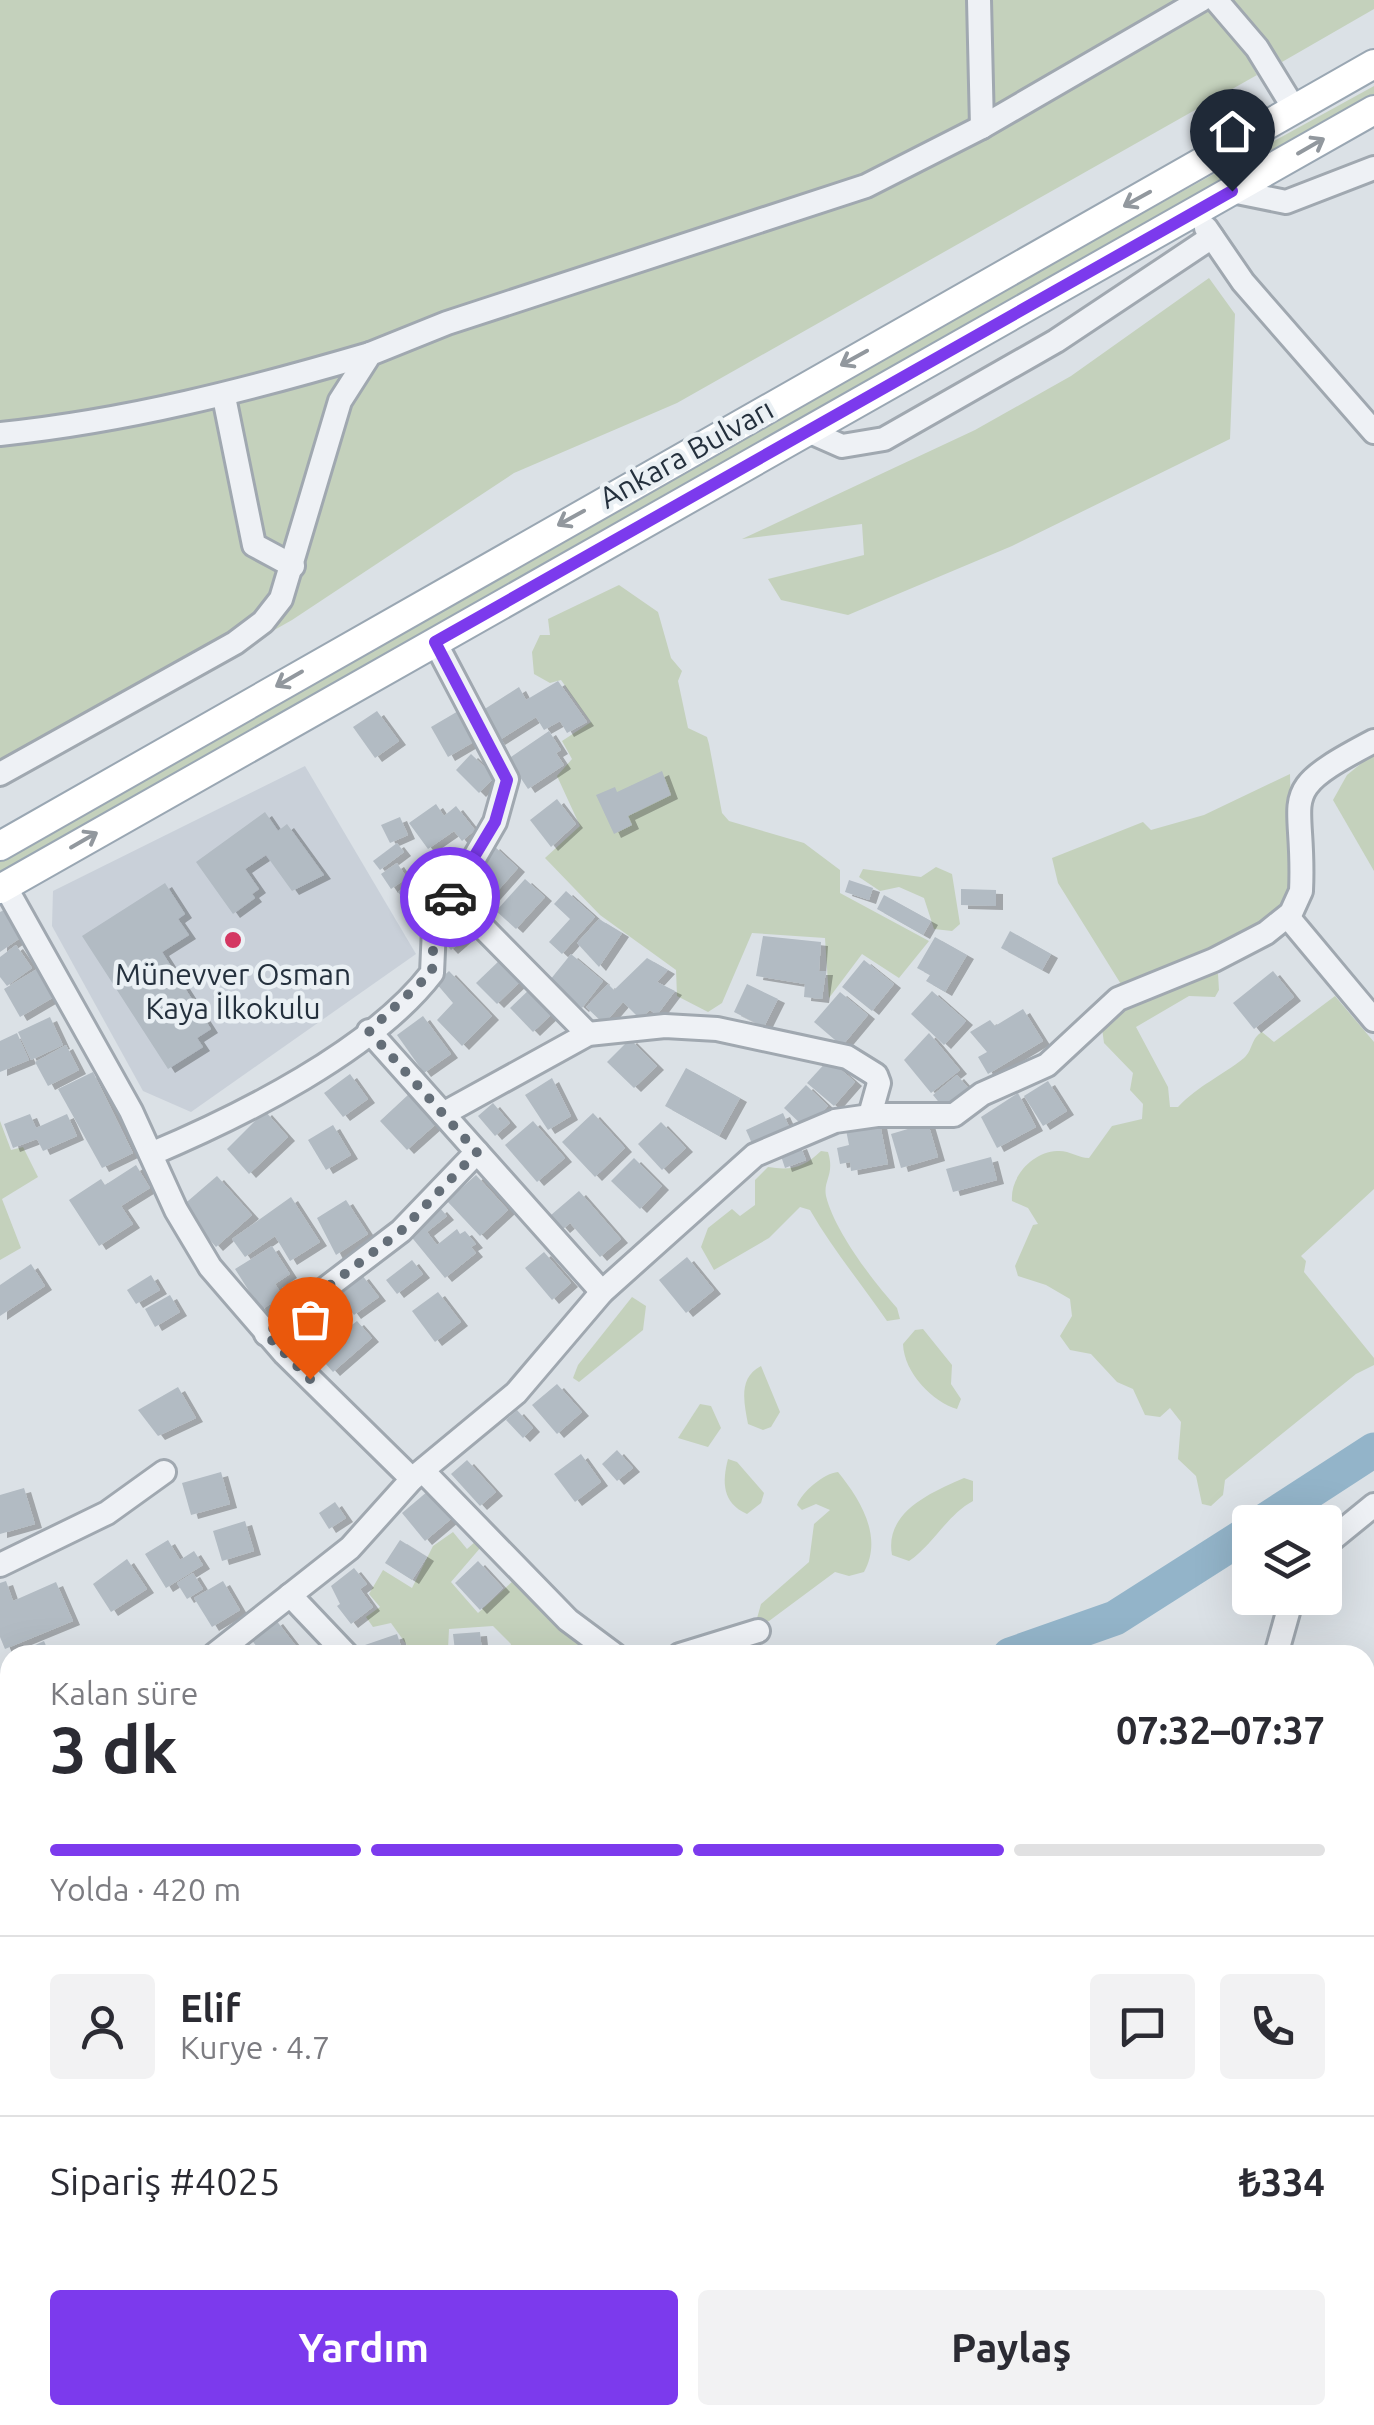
<!DOCTYPE html>
<html lang="tr">
<meta charset="utf-8">
<style>
body{margin:0;font-family:Ubuntu,sans-serif;background:#f2f2f3;color:#2b2b33;height:100vh;display:flex;flex-direction:column;font-size:38px;white-space:nowrap}
*{box-sizing:border-box;margin:0}
p{font-size:32px;color:#7c7c81}
.icon{flex:none;width:55px;height:55px;fill:none;stroke:currentColor;stroke-width:2;stroke-linecap:round;stroke-linejoin:round}
.map{position:relative;flex:1;overflow:hidden}
.sheet{position:absolute;left:0px;top:1645px;width:1375px;height:780px;display:flex;flex-direction:column;background:#fff;border-radius:30px 30px 0 0;box-shadow:0 10px 40px #0002}
.sheet>*{flex:none}
.controls{position:absolute;left:1232px;top:1505px;display:grid;gap:20px}
.controls a{display:grid;place-items:center;width:110px;height:110px;border-radius:10px;background:#fff;box-shadow:0 10px 40px #0002;font-size:50px}
.pin{position:absolute;display:grid;place-items:center;width:85px;height:85px;color:#fff;margin:-102px -42px;border-radius:50% 50% 50% 0;rotate:-45deg;box-shadow:0 0 10px #0007}
.pin .icon{rotate:45deg}
.courier{position:absolute;display:grid;place-items:center;width:100px;height:100px;margin:-50px;border:8px solid #7c3aed;border-radius:50%;background:#fff;color:#222;box-shadow:0 2px 12px #0007}
.summary em{font-style:normal;font-weight:600}
.summary div{display:flex;flex-direction:column-reverse}
.summary{display:flex;align-items:center;justify-content:space-between;height:170px;padding:0 50px}
h1{font-size:65px;font-weight:600;line-height:75px}
.bar{display:grid;grid-template-columns:repeat(4,1fr);gap:15px 10px;align-content:center;height:120px;padding:0 50px}
.bar i{height:12px;border-radius:8px;background:#e1e1e2}
.bar .current{background:#7c3aed}
.bar p{grid-column:span 4}
.line{display:flex;align-items:center;gap:25px;padding:0 50px;border-top:2px solid #e1e1e2}
.line div{flex:1}
.round{display:grid;place-items:center;flex:none;width:105px;height:105px;border-radius:10px;background:#f2f2f3}
.button{display:flex;gap:20px;margin-top:auto;padding:20px 50px}
.button a{flex:1;height:115px;border-radius:10px;background:#7c3aed;color:#fff;font-size:40px;font-weight:600;line-height:115px;text-align:center}
.button a+a{background:#f2f2f3;color:#2b2b33}
.map>svg:first-child{display:block}
.built{fill:#c9d0d9}
.green{fill:#c4d1bc}
.lines{fill:none;stroke-linecap:round;stroke-linejoin:round}
.river{stroke:#93b4c9;stroke-width:35}
.building{fill:#b2bbc3;filter:url(#shadow)}
.minor-casing{stroke:#a0a8b0;stroke-width:28}
.major-casing{stroke:#9aa7b3;stroke-width:32}
.minor{stroke:#eef1f5;stroke-width:22}
.major{stroke:#fff;stroke-width:28}
.oneway{stroke:#92989e}
.done{stroke:#646e78;stroke-width:10;stroke-dasharray:0 18}
.route{stroke:#7c3aed;stroke-width:12}
.poi-dot{fill:#d43762;stroke:#eaf0f4;stroke-width:4}
.labels{text-anchor:middle;dominant-baseline:central;stroke-width:9;stroke-linejoin:round;paint-order:stroke}
.street-label{font-size:30px;fill:#24303d;stroke:#eaf0f4}
.poi-label{font-size:30px;fill:#24303d;stroke:#eaf0f4}
</style>
<div class="map">
<svg width="1374" height="2425" viewBox="0 0 1374 2425">
<defs>
<filter id="shadow"><feDropShadow dx="7" dy="4" stdDeviation="0" flood-color="#0004"/></filter>
</defs>
<rect width="100%" height="100%" fill="#dbe1e6"/>
<path class="built" d="M305,766L416,954L191,1112L143,1091L52,926L53,891Z"/>
<g class="green">
<path d="M0,0H1374V9L1282,62L1267,42L1246,55L1257,75L677,403L514,473L292,620L0,786Z"/>
<path d="M1374,86V94L1326,123L0,872V862L88,810L1025,278Z"/>
<path d="M1209,278L1235,314L1230,439L1012,546L848,615L781,600L768,579L864,555L862,524L742,539L975,430L1071,376Z"/>
<path d="M619,585L658,612L671,658L682,671L678,681L688,728L707,737L709,744L722,813L729,821L804,843L840,870V893L929,941L899,978L862,954L829,998L825,938L752,933L722,1003L708,1012L677,996L676,970L600,915L545,858L580,826L557,776L572,759L562,741L591,722L561,680L550,683L534,674L532,652L540,635H550L548,619Z"/>
<path d="M1374,753V871L1333,800L1347,775Z"/>
<path d="M1290,774L1293,897L1245,938L1124,989L1058,883L1052,858L1143,822L1151,830L1204,815Z"/>
<path d="M936,867L952,874L960,924L952,931L934,929L924,898L899,887L880,891L859,877L863,869L921,877Z"/>
<path d="M1211,970L1218,974L1219,990L1215,997L1189,996L1136,1027L1168,1087L1170,1107H1178C1199,1085 1220,1077 1244,1058C1253,1050 1251,1038 1262,1032L1274,1042L1335,996L1374,1042V1189L1301,1256L1306,1261L1304,1272L1374,1358V1365L1356,1374L1225,1480L1223,1495L1211,1506L1202,1504L1196,1476L1178,1459L1181,1422L1170,1408L1160,1417L1145,1415L1133,1389L1117,1382L1091,1354L1070,1350L1060,1336L1072,1316L1070,1299L1046,1285L1018,1276L1015,1266L1033,1225L1038,1224L1028,1208L1012,1201C1010,1176 1033,1152 1057,1151C1069,1150 1078,1158 1089,1158L1112,1126L1142,1119L1143,1104L1130,1090L1133,1073L1104,1043L1101,1021L1110,1013Z"/>
<path d="M0,1121L11,1150L23,1147L38,1177L2,1199L21,1248L0,1260Z"/>
<path d="M821,1151L828,1152C835,1175 823,1180 826,1196C835,1232 873,1281 897,1308L900,1319L887,1321C861,1283 833,1250 810,1210L800,1207L769,1238L714,1270L701,1247L708,1228L732,1209L740,1216L755,1205V1180L768,1167C792,1171 804,1167 821,1151Z"/>
<path d="M632,1297L646,1306L643,1330L579,1382L573,1378L578,1365Z"/>
<path d="M923,1329L952,1365L951,1384L961,1399L957,1409C933,1402 904,1373 903,1344L915,1330Z"/>
<path d="M761,1366L780,1412L771,1427L763,1430L748,1424C744,1402 738,1378 761,1366Z"/>
<path d="M700,1404L711,1406L721,1428L708,1447L678,1438Z"/>
<path d="M728,1459L737,1462L764,1493L761,1503L747,1514C722,1503 722,1482 728,1459Z"/>
<path d="M838,1472C859,1498 884,1536 864,1572L849,1576L835,1572L769,1621L756,1622L761,1604L809,1562L814,1524L830,1510L816,1504L802,1510L797,1505C802,1492 824,1473 838,1472Z"/>
<path d="M964,1478L973,1481V1501C947,1515 932,1546 909,1561L892,1555C884,1512 932,1492 964,1478Z"/>
<path d="M453,1532L467,1549L476,1541L481,1547L451,1582L478,1613L513,1581L597,1655H509L511,1644L493,1626L449,1629L448,1649L414,1655L391,1623L373,1627L366,1617L380,1607L369,1594L383,1570L412,1588L433,1546Z"/>
</g>
<g class="lines">
<g class="river">
<path d="M1263,1522L1374,1450"/>
<path d="M1010,1655L1115,1618L1250,1532"/>
<path d="M0,2319L10,2318"/>
<path d="M768,2425L783,2415"/>
</g>
</g>
<g class="building">
<path d="M558,681L587,722L567,733L560,721L544,730L536,717L498,741L480,712L519,687L526,700Z"/>
<path d="M460,710L477,740L448,757L431,727Z"/>
<path d="M377,711L399,741L375,758L353,727Z"/>
<path d="M549,731L561,750L556,753L564,765L528,789L508,759Z"/>
<path d="M471,754L495,777L479,793L456,770Z"/>
<path d="M662,771L671,795L628,816L632,825L614,834L596,795L615,787L617,792Z"/>
<path d="M557,799L576,824L551,847L530,820Z"/>
<path d="M436,804L444,816L456,806L475,830L462,841L454,831L428,849L409,823Z"/>
<path d="M265,812L278,831L287,824L324,875L292,891L266,855L245,869L259,889L252,894L255,898L233,914L196,862Z"/>
<path d="M400,817L408,835L390,843L381,825Z"/>
<path d="M397,843L404,852L380,870L373,861Z"/>
<path d="M493,845L518,868L486,904L469,888L474,882L469,877Z"/>
<path d="M397,863L407,878L391,889L381,874Z"/>
<path d="M425,873L443,898L417,917L398,892Z"/>
<path d="M525,879L545,897L516,929L496,911Z"/>
<path d="M849,880L873,888L869,900L845,892Z"/>
<path d="M165,883L185,914L178,919L189,935L162,952L211,1029L197,1038L203,1047L168,1069L82,936Z"/>
<path d="M961,889L996,890V906L961,905Z"/>
<path d="M566,891L595,917L562,954L549,942L570,919L554,904Z"/>
<path d="M884,895L931,921L923,935L877,909Z"/>
<path d="M4,910L23,936L0,952V912Z"/>
<path d="M457,912L474,930L451,950L437,935Z"/>
<path d="M599,919L622,933L599,967L577,943Z"/>
<path d="M1010,931L1051,954L1042,970L1001,948Z"/>
<path d="M763,936L821,942L819,971H826L822,999L804,997L805,984L756,976Z"/>
<path d="M935,937L967,955L945,992L926,981L930,975L917,968Z"/>
<path d="M16,945L32,968L7,986L0,977V957Z"/>
<path d="M571,954L603,981L582,1008L550,980Z"/>
<path d="M647,958L668,970L657,982L675,991L657,1015L650,1010L640,1019L623,1002L604,1024L586,1007L608,984L614,990Z"/>
<path d="M501,959L522,980L497,1004L476,983Z"/>
<path d="M864,960L894,984L872,1011L842,987Z"/>
<path d="M37,969L54,997L20,1017L4,989Z"/>
<path d="M449,971L492,1016L462,1046L437,1020L453,1003L436,983Z"/>
<path d="M1273,971L1294,997L1254,1029L1233,1003Z"/>
<path d="M747,984L778,999L764,1027L734,1012Z"/>
<path d="M532,987L555,1011L533,1032L510,1008Z"/>
<path d="M932,991L966,1021L944,1045L911,1014Z"/>
<path d="M840,992L868,1015L842,1046L814,1022Z"/>
<path d="M1023,1009L1043,1041L988,1074L978,1057L987,1052L970,1032L990,1020L995,1026Z"/>
<path d="M423,1016L451,1054L424,1073L397,1035Z"/>
<path d="M50,1017L63,1045L31,1060L18,1032Z"/>
<path d="M17,1033L29,1060L0,1072V1041Z"/>
<path d="M929,1033L960,1070L931,1093L904,1060Z"/>
<path d="M630,1039L657,1066L634,1088L607,1062Z"/>
<path d="M66,1045L79,1070L48,1086L35,1062Z"/>
<path d="M829,1059L855,1082L834,1106L807,1083Z"/>
<path d="M686,1068L740,1098L719,1136L665,1106Z"/>
<path d="M93,1072L133,1153L102,1168L58,1089Z"/>
<path d="M350,1074L368,1099L343,1117L324,1093Z"/>
<path d="M957,1075L971,1091L946,1111L933,1095Z"/>
<path d="M552,1078L571,1116L548,1130L525,1095Z"/>
<path d="M1048,1081L1067,1111L1043,1126L1024,1096Z"/>
<path d="M806,1085L828,1106L814,1121L810,1117L802,1125L784,1108Z"/>
<path d="M1018,1093L1036,1127L997,1148L981,1117Z"/>
<path d="M409,1094L436,1124L407,1150L380,1121Z"/>
<path d="M493,1103L510,1123L495,1136L478,1116Z"/>
<path d="M265,1111L288,1137L249,1174L227,1149Z"/>
<path d="M593,1113L625,1148L595,1177L562,1142Z"/>
<path d="M783,1113L791,1131L754,1148L746,1130Z"/>
<path d="M30,1114L36,1128L67,1114L77,1136L43,1151L37,1139L13,1148L4,1124Z"/>
<path d="M533,1121L565,1158L537,1182L505,1145Z"/>
<path d="M661,1122L686,1148L662,1170L638,1144Z"/>
<path d="M928,1123L938,1157L901,1168L891,1134Z"/>
<path d="M880,1124L888,1164L851,1171L850,1162L840,1164L837,1148L849,1145L846,1130Z"/>
<path d="M333,1125L351,1155L326,1170L308,1140Z"/>
<path d="M800,1145L806,1160L785,1168L780,1153Z"/>
<path d="M991,1157L997,1180L953,1192L946,1169Z"/>
<path d="M634,1158L662,1186L640,1209L611,1181Z"/>
<path d="M136,1165L150,1188L121,1206L133,1224L99,1246L69,1200L101,1179L105,1185Z"/>
<path d="M476,1175L508,1210L480,1236L447,1201Z"/>
<path d="M217,1176L252,1215L216,1247L181,1207Z"/>
<path d="M579,1191L621,1239L600,1257L570,1223L563,1229L551,1215Z"/>
<path d="M291,1197L320,1242L290,1261L275,1236L245,1257L232,1239Z"/>
<path d="M346,1200L368,1234L336,1255L317,1218Z"/>
<path d="M440,1208L447,1216L427,1232L437,1245L457,1229L460,1234L465,1231L476,1244L471,1247L476,1253L445,1278L409,1234Z"/>
<path d="M272,1246L290,1274L275,1284L283,1296L261,1310L235,1269Z"/>
<path d="M544,1252L571,1283L552,1300L525,1268Z"/>
<path d="M687,1257L714,1290L686,1313L659,1280Z"/>
<path d="M412,1260L423,1274L397,1294L386,1280Z"/>
<path d="M31,1264L45,1286L0,1316V1285Z"/>
<path d="M151,1275L160,1290L136,1304L127,1290Z"/>
<path d="M362,1275L379,1297L354,1315L338,1293Z"/>
<path d="M438,1292L461,1322L435,1342L412,1311Z"/>
<path d="M170,1295L180,1312L155,1327L145,1309Z"/>
<path d="M312,1314L335,1338L357,1321L372,1338L333,1372L295,1330Z"/>
<path d="M557,1384L582,1412L557,1434L532,1405Z"/>
<path d="M178,1387L196,1418L158,1436L138,1410Z"/>
<path d="M517,1410L533,1428L523,1438L506,1420Z"/>
<path d="M617,1450L633,1468L617,1481L602,1464Z"/>
<path d="M581,1454L601,1482L575,1502L554,1474Z"/>
<path d="M467,1460L496,1492L480,1506L451,1474Z"/>
<path d="M221,1472L230,1504L191,1515L182,1483Z"/>
<path d="M24,1488L35,1524L0,1534V1495Z"/>
<path d="M428,1491L451,1519L425,1541L402,1513Z"/>
<path d="M335,1502L346,1518L329,1529L319,1513Z"/>
<path d="M245,1521L254,1551L222,1561L213,1531Z"/>
<path d="M168,1540L180,1560L194,1551L203,1565L166,1588L145,1554Z"/>
<path d="M400,1540L427,1557L412,1580L385,1563Z"/>
<path d="M127,1559L147,1589L111,1612L93,1584Z"/>
<path d="M478,1561L503,1588L480,1610L455,1583Z"/>
<path d="M354,1568L367,1584L360,1589L373,1607L351,1624L337,1606L340,1604L331,1586Z"/>
<path d="M193,1573L203,1589L187,1599L177,1583Z"/>
<path d="M6,1581L13,1601L56,1582L73,1621L5,1649L0,1637V1583Z"/>
<path d="M223,1581L240,1610L212,1627L194,1598Z"/>
<path d="M276,1620L303,1655L315,1646L322,1655H263L251,1639Z"/>
<path d="M480,1632L482,1652L426,1655L455,1651L453,1634Z"/>
<path d="M397,1634L404,1655H369L365,1645Z"/>
<path d="M44,1641L50,1655H13Z"/>
<path d="M0,1955L10,1971V1995L0,2001Z"/>
<path d="M683,2415H722L712,2425H693Z"/>
</g>
<g class="lines">
<g class="minor-casing">
<g id="minor">
<path d="M979,0L982,127"/>
<path d="M1216,0L1257,48L1295,110"/>
<path d="M1232,191L1286,202L1374,168"/>
<path d="M1206,228L1243,282L1374,432"/>
<path d="M224,397L254,545L293,566"/>
<path d="M808,431L842,446L884,439L1056,341L1212,237"/>
<path d="M0,434C127,421 247,390 370,354"/>
<path d="M0,774L235,643L263,622L281,599L340,401L370,354L447,323L866,186L982,127L1201,0"/>
<path d="M5,886L131,1111L176,1210L210,1267L285,1354L412,1479"/>
<path d="M451,895L588,1034"/>
<path d="M1288,917L1374,1020"/>
<path d="M369,1031L602,1292"/>
<path d="M443,1114L588,1034L665,1026L717,1029L847,1057L876,1075L879,1083L870,1115"/>
<path d="M151,1154C241,1116 372,1051 432,973L434,928L495,822L507,779L435,642"/>
<path d="M266,1334L401,1231L477,1152"/>
<path d="M423,1471L568,1620L615,1655"/>
<path d="M1325,1545L1374,1505"/>
<path d="M0,1565L107,1513L164,1472"/>
<path d="M290,1595L347,1655"/>
<path d="M214,1655L350,1548L412,1479L516,1393L602,1292L755,1155L835,1121L877,1115H954L982,1094L1047,1065L1118,999L1214,960L1266,933L1291,913L1301,891C1306,791 1271,795 1374,741"/>
<path d="M680,1655L758,1631"/>
<path d="M1276,1655L1292,1598"/>
<path d="M0,1699H10"/>
<path d="M3,1948L10,1945"/>
<path d="M0,2283L10,2281"/>
<path d="M1014,2415L1067,2425"/>
<path d="M738,2425L752,2415"/>
<path d="M847,2425L867,2415"/>
<path d="M1142,2425L1146,2415"/>
</g>
</g>
<g class="major-casing">
<g id="major">
<path d="M0,846L1374,64"/>
<path d="M0,889L1374,110"/>
<path d="M0,1744L10,1767"/>
<path d="M294,2415L298,2425"/>
</g>
</g>
<use href="#minor" class="minor"/>
<use href="#major" class="major"/>
</g>
<defs><path id="oneway-shaft" d="M-6 0H5M1.5-3L5.5 0L1.5 3" fill="none" stroke-width="1.6" stroke-linecap="round" stroke-linejoin="round" transform="scale(2.5)"/></defs>
<g class="oneway">
<use href="#oneway-shaft" transform="translate(1311 146) rotate(-30)"/>
<use href="#oneway-shaft" transform="translate(1137 199) rotate(151)"/>
<use href="#oneway-shaft" transform="translate(854 358) rotate(151)"/>
<use href="#oneway-shaft" transform="translate(571 518) rotate(151)"/>
<use href="#oneway-shaft" transform="translate(289 679) rotate(150)"/>
<use href="#oneway-shaft" transform="translate(84 840) rotate(-30)"/>
</g>
<g class="lines">
<path class="done" d="M310,1379L266,1334L401,1231L477,1152L369,1031L432,972L434,928L450,897"/>
<path class="route" d="M450,897L495,822L507,780L435,642L1232,191"/>
</g>
<circle class="poi-dot" cx="233" cy="940" r="10"/>
<g class="labels">
<g class="street-label">
<text transform="translate(686 453) rotate(-29)">Ankara Bulvarı</text>
</g>
<g class="poi-label">
<text x="233" y="974">Münevver Osman<tspan x="233" dy="34">Kaya İlkokulu</tspan></text>
</g>
</g>
</svg>
<div class="controls">
<a><svg class="icon" aria-label="layers" viewBox="0 0 24 24"><path d="M12 4l9 5-9 5-9-5zM3 14l9 5 9-5"/></svg></a>
</div>
<div class="pin" style="left:310px;top:1379px;background:#ea580c"><svg class="icon" aria-label="bag" viewBox="0 0 24 24"><path d="M5 8h14l-1 12H6zM9 8a3 3 0 0 1 6 0"/></svg></div>
<div class="pin" style="left:1232px;top:191px;background:#1f2937"><svg class="icon" aria-label="home" viewBox="0 0 24 24"><path d="M3 11l9-7 9 7M6 9v11h12V9"/></svg></div>
<div class="courier" style="left:450px;top:897px"><svg class="icon" aria-label="car" viewBox="0 0 24 24"><path d="M5 17H2v-5l4-1 3-4h7l3 4 3 1v5h-3M9 17h6M6 11h13"/><circle cx="7" cy="17" r="2"/><circle cx="17" cy="17" r="2"/></svg></div>
<section class="sheet">
<div class="summary"><div><h1>3 dk</h1><p>Kalan süre</p></div><em>07:32–07:37</em></div>
<div class="bar"><i class="current"></i><i class="current"></i><i class="current"></i><i></i><p>Yolda · 420 m</p></div>
<div class="line" style="height:180px"><a class="round"><svg class="icon" aria-label="person" viewBox="0 0 24 24"><circle cx="12" cy="8" r="4"/><path d="M4 21q1-7 8-7t8 7"/></svg></a><div><b>Elif</b><p>Kurye · 4.7</p></div><a class="round"><svg class="icon" aria-label="chat" viewBox="0 0 24 24"><path d="M4 5h16v11H9l-5 4z"/></svg></a><a class="round"><svg class="icon" aria-label="phone" viewBox="0 0 24 24"><path d="M5 4h4l2 5-3 2q2 4 5 5l2-3 5 2v4C11 20 4 13 5 4z"/></svg></a></div>
<div class="line" style="height:130px"><div>Sipariş #4025</div><b>₺334</b></div>
<div class="button"><a>Yardım</a><a>Paylaş</a></div>
</section>
</div>
